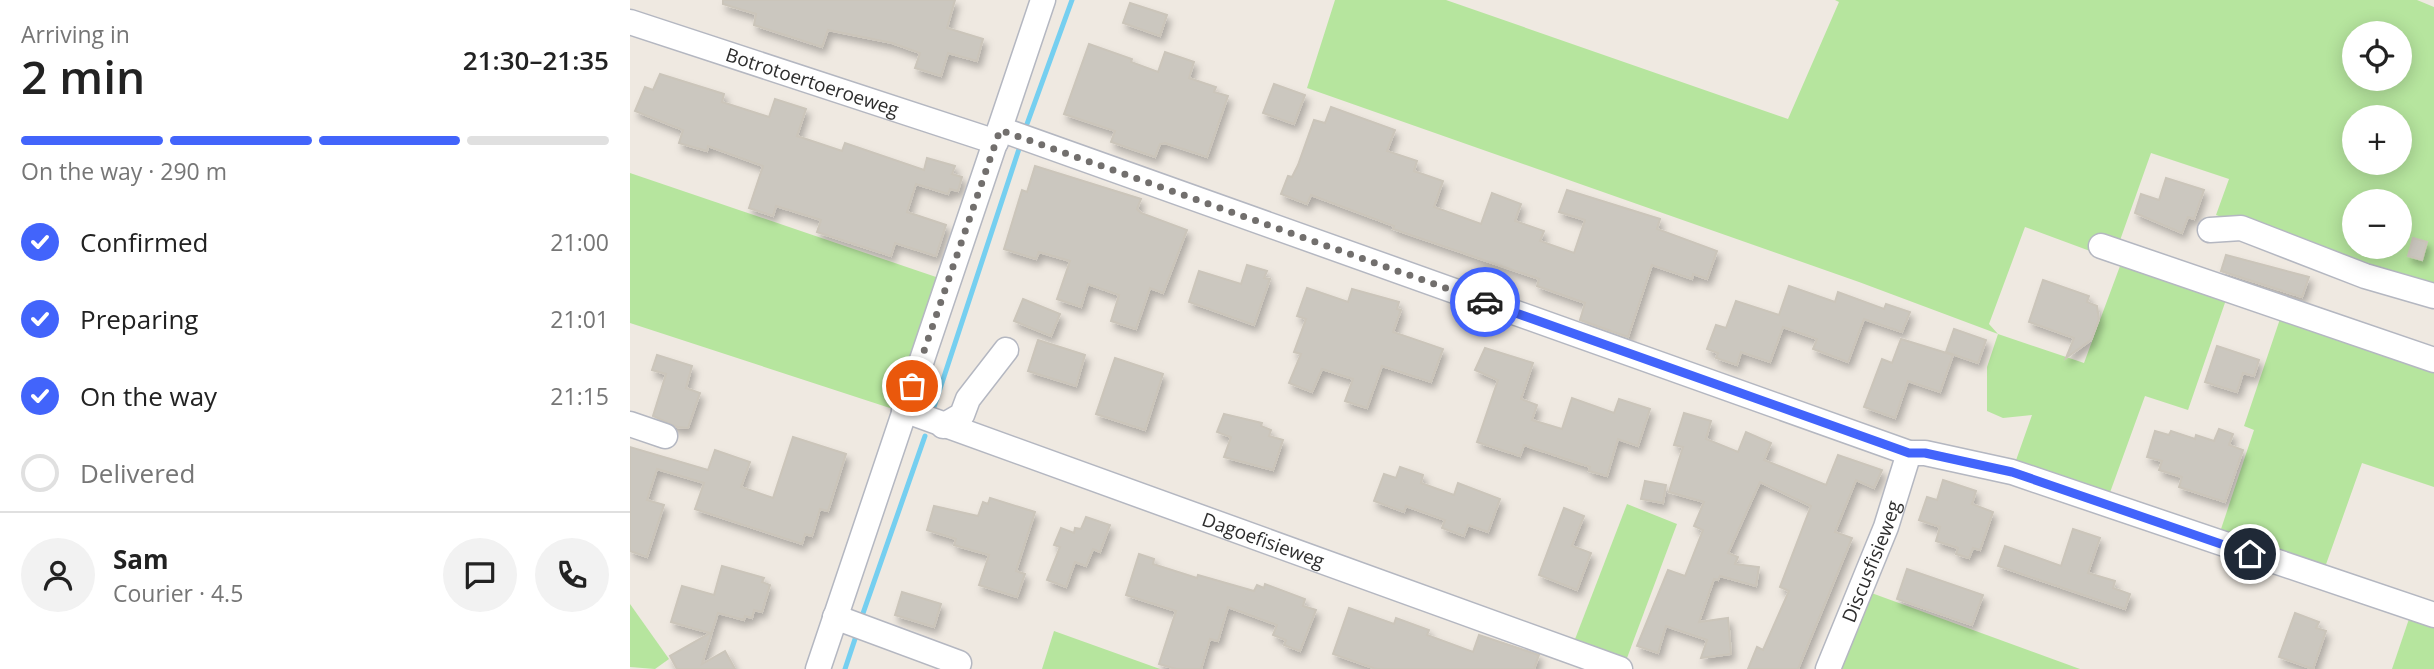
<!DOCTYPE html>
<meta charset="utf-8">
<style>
body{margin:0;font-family:"Open Sans",sans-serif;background:#f2f2f2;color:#222;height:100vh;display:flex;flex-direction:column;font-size:26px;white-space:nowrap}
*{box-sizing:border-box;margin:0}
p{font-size:23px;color:#767676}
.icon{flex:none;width:38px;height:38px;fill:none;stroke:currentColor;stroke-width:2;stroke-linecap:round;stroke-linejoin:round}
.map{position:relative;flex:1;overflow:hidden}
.drawer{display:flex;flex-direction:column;background:#fff;width:630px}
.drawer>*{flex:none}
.fabs{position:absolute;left:1712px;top:21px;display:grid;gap:14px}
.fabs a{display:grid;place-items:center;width:70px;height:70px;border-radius:50%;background:#fff;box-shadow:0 4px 18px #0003;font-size:35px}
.pin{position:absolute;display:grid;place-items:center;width:60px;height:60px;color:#fff;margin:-30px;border:4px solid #fff;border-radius:50%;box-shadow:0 2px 7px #0007}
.courier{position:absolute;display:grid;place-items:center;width:70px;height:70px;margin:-35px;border:5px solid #4264fb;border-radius:50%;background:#fff;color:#222;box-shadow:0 2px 9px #0007}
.head em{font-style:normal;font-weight:600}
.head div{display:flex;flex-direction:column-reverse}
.head{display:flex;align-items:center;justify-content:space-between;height:119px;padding:0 21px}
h1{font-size:46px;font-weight:600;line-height:52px}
.bar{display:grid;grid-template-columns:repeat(4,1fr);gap:10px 7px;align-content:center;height:84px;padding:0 21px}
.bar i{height:9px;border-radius:5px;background:#e0e0e0}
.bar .on{background:#4264fb}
.bar p{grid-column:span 4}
.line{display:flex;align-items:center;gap:18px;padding:0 21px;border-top:2px solid #e0e0e0}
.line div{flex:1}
.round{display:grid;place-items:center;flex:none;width:74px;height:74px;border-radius:37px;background:#f2f2f2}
ol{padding:0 21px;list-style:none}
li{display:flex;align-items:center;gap:21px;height:77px}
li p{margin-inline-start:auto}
li .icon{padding:7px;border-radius:50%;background:#4264fb;color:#fff;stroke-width:4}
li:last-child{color:#767676}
li i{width:38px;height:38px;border:4px solid #e0e0e0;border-radius:50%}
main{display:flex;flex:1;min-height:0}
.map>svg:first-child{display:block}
.green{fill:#b6e59e;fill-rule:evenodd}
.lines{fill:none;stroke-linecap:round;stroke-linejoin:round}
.stream{stroke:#75cff0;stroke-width:5}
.building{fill:#cbc7bf;stroke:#cbc5ba;stroke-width:2;filter:url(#shadow)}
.minor-casing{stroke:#b4b7c1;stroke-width:27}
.minor{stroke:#fff;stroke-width:24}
.done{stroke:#726f6d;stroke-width:7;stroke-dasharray:0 12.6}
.route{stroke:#4264fb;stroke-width:9}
.labels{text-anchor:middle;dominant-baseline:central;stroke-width:5;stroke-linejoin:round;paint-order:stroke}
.street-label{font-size:19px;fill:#2e2e2e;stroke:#fff}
</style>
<main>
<section class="drawer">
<div class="head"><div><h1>2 min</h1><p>Arriving in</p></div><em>21:30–21:35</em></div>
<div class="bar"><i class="on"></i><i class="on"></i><i class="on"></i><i></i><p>On the way · 290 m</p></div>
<ol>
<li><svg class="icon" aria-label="check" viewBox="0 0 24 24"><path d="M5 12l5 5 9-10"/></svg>Confirmed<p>21:00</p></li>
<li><svg class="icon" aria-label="check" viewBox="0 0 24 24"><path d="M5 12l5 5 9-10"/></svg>Preparing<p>21:01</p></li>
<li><svg class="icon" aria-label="check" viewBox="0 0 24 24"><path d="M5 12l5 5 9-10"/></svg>On the way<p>21:15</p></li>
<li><i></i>Delivered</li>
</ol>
<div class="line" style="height:126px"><a class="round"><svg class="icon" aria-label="person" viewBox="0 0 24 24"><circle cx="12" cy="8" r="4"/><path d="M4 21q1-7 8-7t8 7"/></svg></a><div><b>Sam</b><p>Courier · 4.5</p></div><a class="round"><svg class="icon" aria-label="chat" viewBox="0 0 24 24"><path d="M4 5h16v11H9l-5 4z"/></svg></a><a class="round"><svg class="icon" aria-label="phone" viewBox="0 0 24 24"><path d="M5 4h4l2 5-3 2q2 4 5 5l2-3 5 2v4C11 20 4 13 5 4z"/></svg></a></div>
</section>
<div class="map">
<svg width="1804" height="669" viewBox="0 0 1804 669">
<defs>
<filter id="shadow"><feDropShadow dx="3.5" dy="6" stdDeviation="3.5" flood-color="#0004"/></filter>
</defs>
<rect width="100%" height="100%" fill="#efe9e1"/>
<g class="green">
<path d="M705,0H816L1158,119L1209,2L1205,0H1787L1804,7V292L1586,215L1599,179L1521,153L1488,246L1464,238L1460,251L1395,227L1359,324L1368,334L1454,363L1493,258L1598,294L1558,410L1515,396L1478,498L1384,466L1402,415L1373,418L1357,411V367L1368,334L1229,282L677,88ZM1724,33H1769V79H1724ZM1724,117H1769V163H1724ZM1724,201H1769V247H1724Z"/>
<path d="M0,173L309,278L266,410L0,323Z"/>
<path d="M1652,313L1804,364V487L1732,463L1694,570L1588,538L1624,430L1614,426Z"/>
<path d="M997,504L1047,524L994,666L942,647Z"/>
<path d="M1236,591L1450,669H1204Z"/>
<path d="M0,604L39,659L25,669L0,667Z"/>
<path d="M1781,613L1804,622V669H1762Z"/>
<path d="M424,631L530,669H532H412Z"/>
</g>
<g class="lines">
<g class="stream">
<path d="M397,124L442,0"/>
<path d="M304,407L389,149"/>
<path d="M231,619L295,436"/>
<path d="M215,669L227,633"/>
</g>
</g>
<g class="building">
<path d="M93,0H325L317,28L353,39L347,61L318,53L311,76L285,68L290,53L262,43L198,30L192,47L124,25L126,14L93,4Z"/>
<path d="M500,3L537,15L530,36L493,23Z"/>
<path d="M459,44L502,59L501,62L528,72L535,52L564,62L559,78L586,87L584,92L598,96L577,157L535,143L530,144L525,157L481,142L485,131L434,114Z"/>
<path d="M30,74L94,94L92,102L139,117L145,99L176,109L167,136L212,151L215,143L294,170L297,158L325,166L322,174L332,177L328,191L320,189L318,194L286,184L277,212L316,225L306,256L265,243L261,256L187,232L191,220L146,206L143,216L119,208L133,166L78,146L77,151L49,143L53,130L5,111L15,87L23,90Z"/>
<path d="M644,84L675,95L664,124L633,113Z"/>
<path d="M701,107L765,130L757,151L787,161L784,171L813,181L804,207L851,224L862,193L891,204L885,221L914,231L910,241L944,253L955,220L929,212L937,190L1030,219L1027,229L1087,251L1077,279L1063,274L1062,279L1022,265L998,337L950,320L955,303L907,286L909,279L763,229L764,226L681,195L677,204L651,194L658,176L662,177L668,165L684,120L695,123Z"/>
<path d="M405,166L511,199L507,209L511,213L557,230L533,293L520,288L506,329L481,321L489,295L458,284L451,307L427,299L440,261L409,252L406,259L374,249L392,190L397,192Z"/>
<path d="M1536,178L1574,190L1564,219L1558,217L1552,233L1505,213L1511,194L1529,200Z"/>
<path d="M1783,238L1797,242L1792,260L1778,256Z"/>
<path d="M1596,255L1679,277L1672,297L1591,271Z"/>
<path d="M617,265L637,271L634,278L640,279L624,325L559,302L569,271L611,284Z"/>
<path d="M1413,280L1459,296L1457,302L1467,306L1469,319L1461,340L1436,358L1444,338L1399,322Z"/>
<path d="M1159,286L1205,302L1208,292L1254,309L1256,304L1280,312L1272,332L1234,319L1218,362L1183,349L1187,339L1153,327L1140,362L1111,352L1107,365L1086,358L1088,353L1077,349L1086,325L1096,328L1106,301L1149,315Z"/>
<path d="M677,288L718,302L722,289L769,302L767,309L771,310L763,332L813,349L801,382L752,366L737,408L715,401L723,379L692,369L682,392L659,383L671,354L664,352L676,319L667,316Z"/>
<path d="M393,299L430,314L421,336L384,321Z"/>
<path d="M1324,329L1356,340L1348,363L1316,352Z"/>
<path d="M1271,339L1323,355L1310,392L1278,381L1265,418L1234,407L1252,359L1262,363Z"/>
<path d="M408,340L455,355L446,386L398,371Z"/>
<path d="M1587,346L1629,360L1624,376L1613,373L1607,392L1575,382Z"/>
<path d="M855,348L903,363L891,399L907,405L902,420L932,429L942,398L984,413L989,399L1020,409L1008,446L988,439L977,476L959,471L960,467L894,445L890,456L847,442L868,380L845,370Z"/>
<path d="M27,355L62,366L56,388L70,393L58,428L47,427L23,416L36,374L22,370Z"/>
<path d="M485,358L533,374L515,430L466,414Z"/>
<path d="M1054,413L1081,421L1076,439L1108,452L1116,432L1141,443L1134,460L1196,485L1208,455L1252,470L1244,488L1226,480L1205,532L1222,538L1168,669H1118L1127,647L1133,650L1159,591L1150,587L1181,506L1130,482L1098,553L1108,557L1105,564L1129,567L1126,586L1090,576L1088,580L1084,579L1069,622L1098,618L1101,654L1071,658L1077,640L1036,626L1028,653L1007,646L1038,570L1055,576L1073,530L1064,526L1074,502L1039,492L1053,447L1044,445Z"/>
<path d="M594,414L632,423L631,426L641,430L639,436L653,440L643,470L594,457L601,437L587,432Z"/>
<path d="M1589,429L1603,434L1599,445L1613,450L1595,502L1549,487L1552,477L1529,470L1532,461L1517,457L1525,431L1539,435L1541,431L1565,439L1566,435L1584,441Z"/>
<path d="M163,437L216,454L198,511L190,509L182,536L175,534L172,544L65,509L74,483L27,469L17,500L34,505L17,557L0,551V447L78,470L85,450L120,462L111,487L143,498Z"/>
<path d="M770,467L793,475L791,483L824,495L828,483L870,499L858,532L838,525L834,536L812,528L815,520L776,506L774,512L744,501L754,474L766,478Z"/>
<path d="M1313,480L1346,491L1342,504L1363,512L1350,550L1343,548L1339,558L1326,554L1328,548L1306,541L1310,527L1289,520L1297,497L1307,500Z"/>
<path d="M1015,481L1036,485L1033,503L1011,499Z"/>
<path d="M360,498L405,512L386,571L395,574L387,597L349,585L359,555L324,545L326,539L297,530L304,506L348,516L353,502L358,504Z"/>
<path d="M934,508L954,516L942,546L961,553L947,590L909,575Z"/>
<path d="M456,517L480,525L470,552L463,549L456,566L445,562L436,587L417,580L430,547L424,545L431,528L444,533L445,528L451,529Z"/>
<path d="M1443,529L1470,538L1458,573L1485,581L1483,588L1500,594L1495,609L1368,566L1375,546L1431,566Z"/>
<path d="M509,554L524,559L523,564L567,578L568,575L624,591L627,585L634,588L635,584L675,599L673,606L686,610L670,651L654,645L656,640L643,635L647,625L598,607L588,641L580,639L571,669H546L529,664L546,611L496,595Z"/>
<path d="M92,566L134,578L132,582L140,585L132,612L124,610L122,618L115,616L114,620L88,613L72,664L95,651L105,669H47L40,656L80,633L41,622L52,586L84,595Z"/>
<path d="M1277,569L1353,595L1342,625L1267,599Z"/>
<path d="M272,592L311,604L304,627L265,615Z"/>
<path d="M719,608L764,624L766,618L799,630L797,635L843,652L849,635L909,655L904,669H746L703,654Z"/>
<path d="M1665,613L1689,622L1686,628L1696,631L1683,669L1649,657Z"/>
</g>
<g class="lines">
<g class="minor-casing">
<g id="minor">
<path id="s1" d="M0,22L366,142"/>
<path d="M370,129L1279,453H1295L1382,472L1804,615"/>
<path d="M1580,230L1611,228L1735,276L1804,296"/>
<path d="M1471,246L1804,360"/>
<path id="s2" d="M274,410L990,669"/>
<path d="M0,424L35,436"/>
<path d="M313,426L332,415L338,399L376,350"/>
<path d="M205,617L329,663"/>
<path d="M188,669L413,0"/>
<path id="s3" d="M1198,669L1256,527L1279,453"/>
</g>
</g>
<use href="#minor" class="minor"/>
</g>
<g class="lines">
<path class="done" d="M282,386L370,130L855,302"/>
<path class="route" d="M855,302L1279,453H1295L1382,472L1620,554"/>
</g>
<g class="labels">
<g class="street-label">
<text stroke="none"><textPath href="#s1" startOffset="192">Botrotoertoeroeweg</textPath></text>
<text stroke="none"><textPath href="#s2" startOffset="382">Dagoefisieweg</textPath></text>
<text stroke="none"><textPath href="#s3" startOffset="116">Discusfisieweg</textPath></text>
</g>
</g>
</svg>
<div class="fabs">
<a><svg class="icon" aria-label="locate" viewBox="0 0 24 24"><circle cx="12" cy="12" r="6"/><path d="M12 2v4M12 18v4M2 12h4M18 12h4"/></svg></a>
<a>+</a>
<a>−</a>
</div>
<div class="pin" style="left:282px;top:386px;background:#ea580c"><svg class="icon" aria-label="bag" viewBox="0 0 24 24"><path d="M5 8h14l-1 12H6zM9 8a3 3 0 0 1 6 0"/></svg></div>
<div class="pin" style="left:1620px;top:554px;background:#1f2937"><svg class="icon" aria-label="home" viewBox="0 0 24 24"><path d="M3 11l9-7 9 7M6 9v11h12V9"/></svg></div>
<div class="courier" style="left:855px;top:302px"><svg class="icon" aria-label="car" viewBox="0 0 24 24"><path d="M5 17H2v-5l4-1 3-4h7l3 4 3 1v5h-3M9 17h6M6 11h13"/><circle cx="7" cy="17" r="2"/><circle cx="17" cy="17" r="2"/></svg></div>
</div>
</main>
